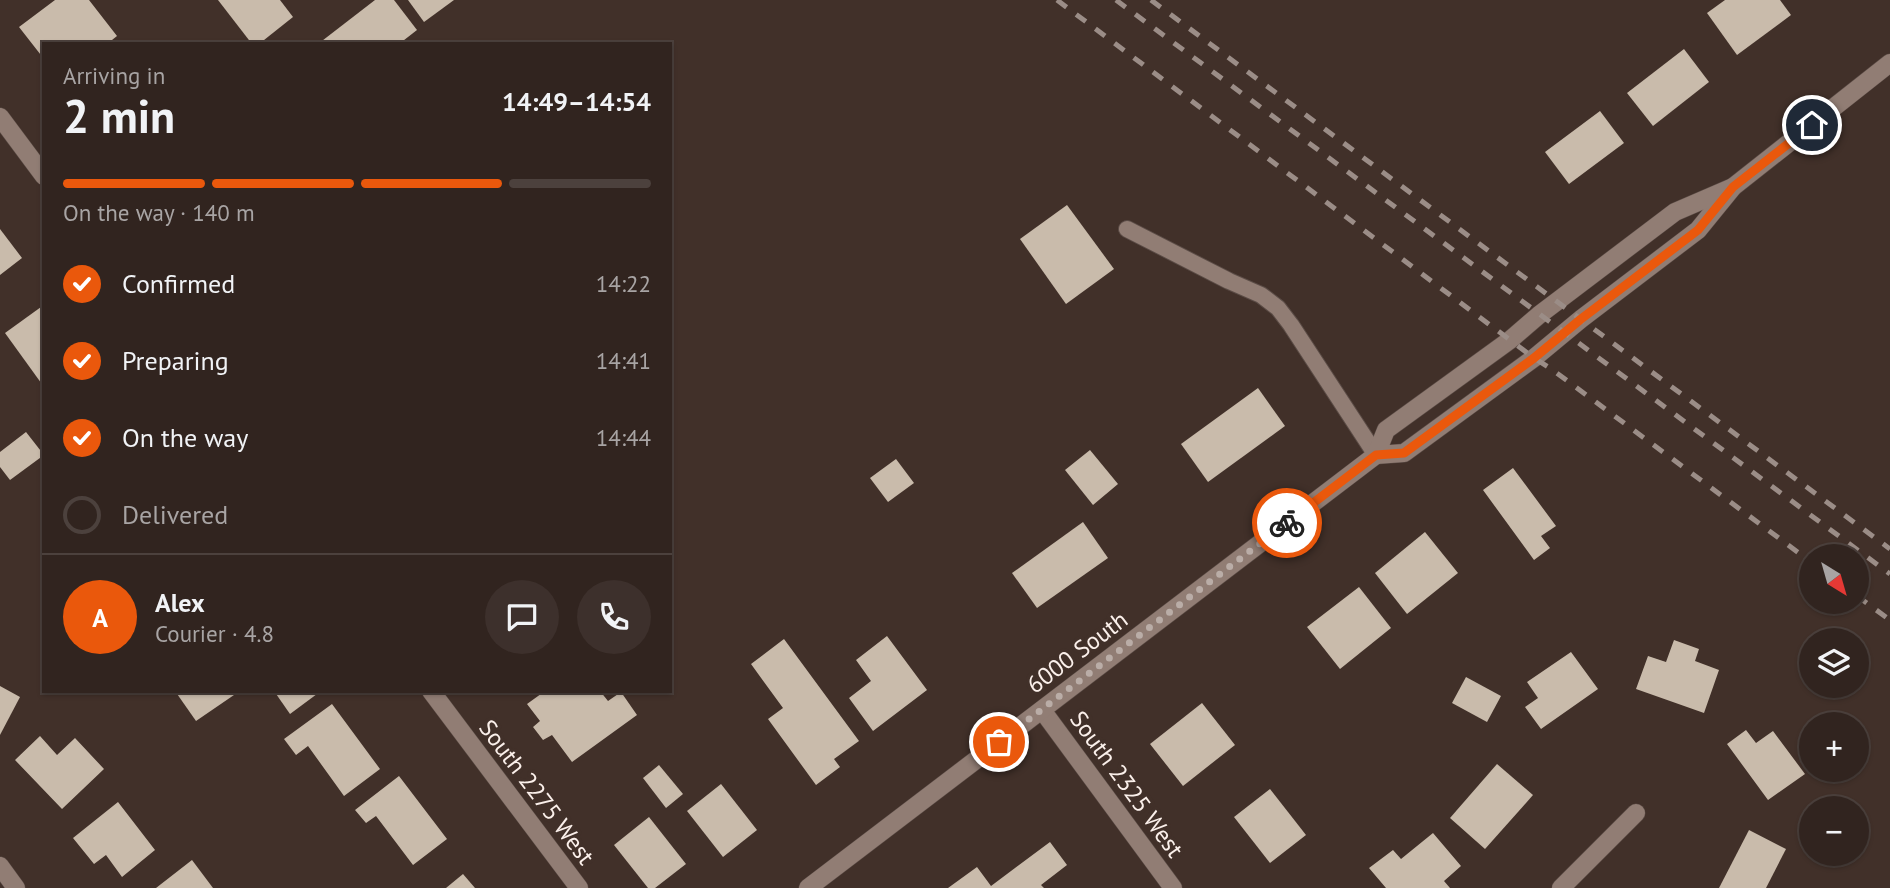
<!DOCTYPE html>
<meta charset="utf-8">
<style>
body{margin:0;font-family:"PT Sans",sans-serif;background:#3d302c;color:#f1f3f6;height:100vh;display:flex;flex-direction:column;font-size:26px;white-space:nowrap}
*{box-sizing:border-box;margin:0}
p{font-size:23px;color:#a8a4a4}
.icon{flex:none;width:38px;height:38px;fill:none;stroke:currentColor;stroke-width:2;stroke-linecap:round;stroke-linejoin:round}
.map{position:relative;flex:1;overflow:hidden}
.drawer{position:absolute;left:42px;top:42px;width:630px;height:651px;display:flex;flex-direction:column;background:#31241f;border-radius:0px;box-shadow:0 2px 5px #0004,0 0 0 2px #4c413d}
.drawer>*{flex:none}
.needle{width:46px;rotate:143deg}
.fabs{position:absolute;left:1799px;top:544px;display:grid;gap:14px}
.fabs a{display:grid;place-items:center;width:70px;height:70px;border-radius:50%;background:#31241f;box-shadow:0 2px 5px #0004,0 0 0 2px #4c413d;font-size:35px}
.pin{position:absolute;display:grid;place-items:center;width:60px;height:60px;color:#fff;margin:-30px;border:4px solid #fff;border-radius:50%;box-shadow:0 2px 7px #0007}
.courier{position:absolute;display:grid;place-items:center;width:70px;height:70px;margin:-35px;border:5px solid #ea580c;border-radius:50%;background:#fff;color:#222;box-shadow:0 2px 9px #0007}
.headline em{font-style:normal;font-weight:600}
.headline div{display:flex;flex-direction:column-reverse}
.headline{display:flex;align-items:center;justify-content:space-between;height:119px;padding:0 21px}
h1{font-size:46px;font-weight:600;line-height:52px}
.bar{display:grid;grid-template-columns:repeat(4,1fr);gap:10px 7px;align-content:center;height:84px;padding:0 21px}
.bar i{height:9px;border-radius:5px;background:#4c413d}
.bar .current{background:#ea580c}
.bar p{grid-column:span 4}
.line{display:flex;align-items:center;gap:18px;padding:0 21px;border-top:2px solid #4c413d}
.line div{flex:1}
.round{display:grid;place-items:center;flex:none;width:74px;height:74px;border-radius:37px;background:#3d302c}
ol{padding:0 21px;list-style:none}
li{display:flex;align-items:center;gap:21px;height:77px}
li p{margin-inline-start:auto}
li .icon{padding:7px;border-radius:50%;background:#ea580c;color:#fff;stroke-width:4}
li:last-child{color:#a8a4a4}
li i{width:38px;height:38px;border:4px solid #4c413d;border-radius:50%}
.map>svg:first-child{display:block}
.building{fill:#c9bbab}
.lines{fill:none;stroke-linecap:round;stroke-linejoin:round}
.service-casing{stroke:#5b4c46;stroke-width:18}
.minor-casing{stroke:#5b4c46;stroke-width:19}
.tertiary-casing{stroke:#5b4c46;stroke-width:19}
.service{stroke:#917d74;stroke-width:16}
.minor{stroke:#917d74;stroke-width:18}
.tertiary{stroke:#917d74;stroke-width:18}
.rail{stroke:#9b8d87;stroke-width:5;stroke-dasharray:12 12;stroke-linecap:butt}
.done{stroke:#baada7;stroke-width:7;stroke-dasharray:0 12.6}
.route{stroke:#ea580c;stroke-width:9}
.labels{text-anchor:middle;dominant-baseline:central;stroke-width:7;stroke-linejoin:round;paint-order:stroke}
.street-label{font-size:24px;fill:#fbf0eb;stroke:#413029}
</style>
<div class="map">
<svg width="1890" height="888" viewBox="0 0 1890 888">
<rect width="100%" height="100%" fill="#413029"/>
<g class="building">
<path d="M55,0H89L117,36L107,44H44V59L19,27Z"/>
<path d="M218,0H280L293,17L259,44H252Z"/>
<path d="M375,0H394L417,30L399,44H318Z"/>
<path d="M408,0H454L424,22Z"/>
<path d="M1725,0H1780L1791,15L1737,55L1707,13Z"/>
<path d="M1684,49L1709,82L1653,126L1627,93Z"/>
<path d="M1600,111L1624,143L1569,184L1545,152Z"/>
<path d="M1067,205L1114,269L1066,304L1020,239Z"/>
<path d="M0,229L22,258L0,275Z"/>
<path d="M41,307L44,311V387L5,333Z"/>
<path d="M1258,388L1285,426L1208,482L1181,444Z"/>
<path d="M26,432L44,455L10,480L0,467V452Z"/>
<path d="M1090,450L1118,484L1093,505L1065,470Z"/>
<path d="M896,459L914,483L888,502L870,478Z"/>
<path d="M1513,468L1556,526L1541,536L1550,548L1534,560L1483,490Z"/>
<path d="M1083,522L1108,558L1037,608L1012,573Z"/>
<path d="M1425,532L1458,573L1407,614L1375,573Z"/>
<path d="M1359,587L1391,628L1340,669L1307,627Z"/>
<path d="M887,636L927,690L873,731L849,698L871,681L856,660Z"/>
<path d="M784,639L859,741L834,759L840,767L816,785L768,719L783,708L751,664Z"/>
<path d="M1674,640L1699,649L1695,661L1719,670L1704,713L1636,689L1648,656L1666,662Z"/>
<path d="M1571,652L1598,689L1541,729L1525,707L1538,698L1527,682Z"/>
<path d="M1466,677L1501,696L1487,722L1452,703Z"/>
<path d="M0,686L20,697L0,735Z"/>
<path d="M175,691H231L234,695L196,721Z"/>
<path d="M274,691H321L290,714Z"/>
<path d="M545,691H600L608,701L621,692L637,715L572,762L552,735L543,740L533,727L540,721L527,704Z"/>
<path d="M1202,703L1235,745L1183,786L1150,744Z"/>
<path d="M332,704L380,769L344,796L308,746L296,755L284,739Z"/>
<path d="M1746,730L1756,743L1773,731L1805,774L1768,800L1727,744Z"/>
<path d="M40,736L57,755L75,738L104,769L62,809L15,760Z"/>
<path d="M1497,764L1533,795L1485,849L1450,818Z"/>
<path d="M659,765L683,794L666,808L643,778Z"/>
<path d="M399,776L447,839L413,865L376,816L366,823L355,810Z"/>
<path d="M721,784L757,830L723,857L687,811Z"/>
<path d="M1270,789L1306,835L1270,863L1234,817Z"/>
<path d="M118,802L155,850L122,877L106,855L94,864L73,838Z"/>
<path d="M649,817L686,864L655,888H648L614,845Z"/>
<path d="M1749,830L1786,849L1766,888H1719Z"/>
<path d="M1433,833L1461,866L1444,881L1450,888H1386L1369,868L1393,850L1401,859Z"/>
<path d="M1050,842L1067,865L1041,885L1044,888H948L977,867L991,886Z"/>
<path d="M192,860L213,888H156Z"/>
<path d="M463,874L475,888H446Z"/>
</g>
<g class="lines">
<g class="service-casing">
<path id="service" d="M1127,229L1229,281L1261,295L1278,308L1291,325L1376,455"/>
</g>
<g class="minor-casing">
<g id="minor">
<path d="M0,117L44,176"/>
<path d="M431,691L579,888"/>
<path d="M1042,710L1173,888"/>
<path d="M0,866L16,888"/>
<path d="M1561,888L1636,813"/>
</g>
</g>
<g class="tertiary-casing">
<g id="tertiary">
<path d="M1376,455L1404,453L1534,358L1581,319L1698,230L1733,187L1890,63"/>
<path d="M808,888L1376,455L1386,430L1510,340L1539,315L1675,212L1733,187"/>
</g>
</g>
<use href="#service" class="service"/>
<use href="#minor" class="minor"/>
<use href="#tertiary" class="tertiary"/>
<g class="rail">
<path d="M1057,0L1534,358L1550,368L1811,562"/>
<path d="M1116,0L1890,574"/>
<path d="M1151,0L1890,549"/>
<path d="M1857,596L1890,620"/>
</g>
</g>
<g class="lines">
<path class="done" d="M999,742L1287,523"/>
<path class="route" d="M1287,523L1376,455L1404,453L1534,358L1581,319L1698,230L1733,187L1812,125"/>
</g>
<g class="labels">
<g class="street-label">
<text transform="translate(1077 652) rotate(-37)">6000 South</text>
<text transform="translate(1127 784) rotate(54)">South 2325 West</text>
<text transform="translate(537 792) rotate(53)">South 2275 West</text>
</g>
</g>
</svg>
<div class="fabs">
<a><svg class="needle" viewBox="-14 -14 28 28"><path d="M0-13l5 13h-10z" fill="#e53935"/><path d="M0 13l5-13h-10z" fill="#a8a4a4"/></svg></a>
<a><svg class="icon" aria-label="layers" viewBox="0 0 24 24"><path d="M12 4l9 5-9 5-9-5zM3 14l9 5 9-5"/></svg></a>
<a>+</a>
<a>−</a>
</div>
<div class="pin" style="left:999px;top:742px;background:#ea580c"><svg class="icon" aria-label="bag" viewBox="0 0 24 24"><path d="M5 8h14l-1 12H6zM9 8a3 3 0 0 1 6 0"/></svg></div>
<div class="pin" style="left:1812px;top:125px;background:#1f2937"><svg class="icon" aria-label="home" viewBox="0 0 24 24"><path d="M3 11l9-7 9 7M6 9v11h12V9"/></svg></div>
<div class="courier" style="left:1287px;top:523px"><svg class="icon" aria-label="bike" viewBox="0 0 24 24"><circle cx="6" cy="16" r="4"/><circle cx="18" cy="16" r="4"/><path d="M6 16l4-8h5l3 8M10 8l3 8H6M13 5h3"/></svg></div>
<section class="drawer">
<div class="headline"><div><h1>2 min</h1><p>Arriving in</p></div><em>14:49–14:54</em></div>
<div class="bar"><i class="current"></i><i class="current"></i><i class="current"></i><i></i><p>On the way · 140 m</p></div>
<ol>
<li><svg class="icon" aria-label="check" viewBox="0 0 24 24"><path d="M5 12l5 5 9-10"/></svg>Confirmed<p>14:22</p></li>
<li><svg class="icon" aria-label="check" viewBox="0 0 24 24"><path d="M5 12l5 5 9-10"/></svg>Preparing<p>14:41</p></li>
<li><svg class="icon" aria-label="check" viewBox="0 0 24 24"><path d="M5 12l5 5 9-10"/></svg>On the way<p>14:44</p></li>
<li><i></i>Delivered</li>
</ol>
<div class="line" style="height:126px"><b class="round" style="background:#ea580c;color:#fff">A</b><div><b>Alex</b><p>Courier · 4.8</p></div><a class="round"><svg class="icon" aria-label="chat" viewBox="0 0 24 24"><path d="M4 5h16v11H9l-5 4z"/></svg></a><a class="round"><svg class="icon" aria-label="phone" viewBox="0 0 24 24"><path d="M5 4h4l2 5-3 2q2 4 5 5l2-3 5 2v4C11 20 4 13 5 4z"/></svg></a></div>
</section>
</div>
